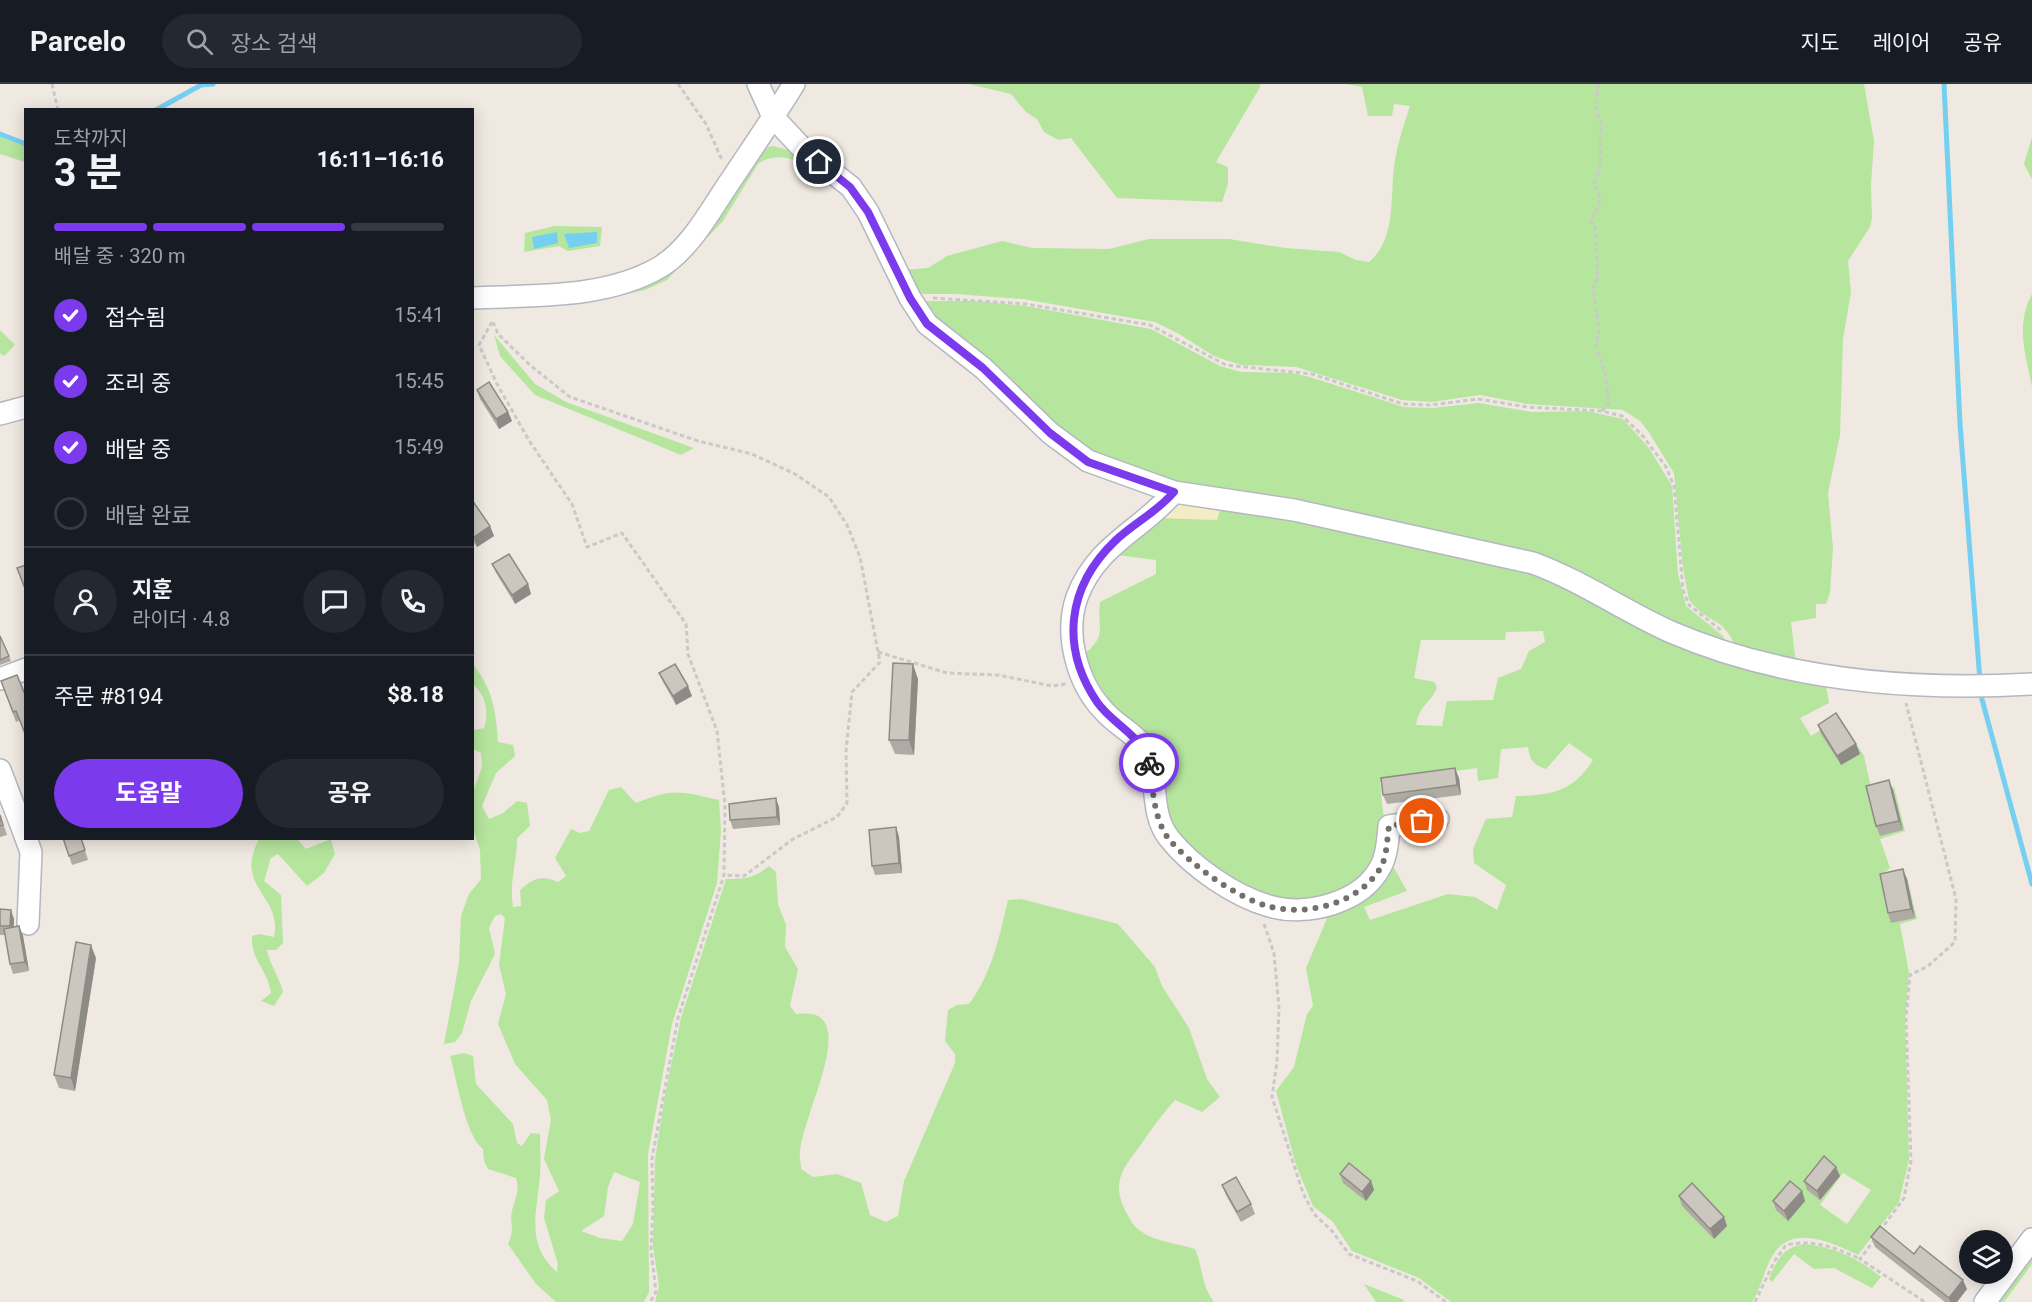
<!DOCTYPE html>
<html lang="ko">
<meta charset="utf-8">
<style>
body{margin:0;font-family:Roboto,"Noto Sans KR",sans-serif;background:#242831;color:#f1f3f6;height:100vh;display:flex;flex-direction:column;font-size:22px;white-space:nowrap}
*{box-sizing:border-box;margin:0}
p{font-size:20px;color:#9ea1a6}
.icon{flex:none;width:33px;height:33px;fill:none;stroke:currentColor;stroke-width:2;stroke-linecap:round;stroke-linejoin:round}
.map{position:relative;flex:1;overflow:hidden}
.side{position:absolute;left:24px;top:24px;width:450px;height:732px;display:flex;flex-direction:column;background:#171b24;border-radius:0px;box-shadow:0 3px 15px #0003}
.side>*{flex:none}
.fabs{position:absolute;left:1959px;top:1146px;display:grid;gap:12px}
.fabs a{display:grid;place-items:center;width:54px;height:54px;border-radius:50%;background:#171b24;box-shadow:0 3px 15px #0003;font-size:30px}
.pin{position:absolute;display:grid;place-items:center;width:51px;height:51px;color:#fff;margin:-26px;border:3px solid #fff;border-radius:50%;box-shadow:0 2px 6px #0007}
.courier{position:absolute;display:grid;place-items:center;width:60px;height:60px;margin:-30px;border:4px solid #7c3aed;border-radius:50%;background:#fff;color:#222;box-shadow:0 2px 8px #0007}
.overview em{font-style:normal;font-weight:700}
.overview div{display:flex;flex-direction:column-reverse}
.overview{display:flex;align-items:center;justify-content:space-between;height:102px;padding:0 30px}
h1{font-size:39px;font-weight:700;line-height:45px}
.bar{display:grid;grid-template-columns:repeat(4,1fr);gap:9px 6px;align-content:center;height:72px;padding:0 30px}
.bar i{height:8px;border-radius:4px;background:#363941}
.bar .current{background:#7c3aed}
.bar p{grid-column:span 4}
.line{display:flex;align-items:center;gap:15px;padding:0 30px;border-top:2px solid #363941}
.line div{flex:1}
.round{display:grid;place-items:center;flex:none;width:63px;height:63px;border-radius:32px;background:#242831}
ol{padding:0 30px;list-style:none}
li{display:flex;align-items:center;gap:18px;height:66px}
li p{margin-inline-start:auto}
li .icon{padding:6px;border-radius:50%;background:#7c3aed;color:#fff;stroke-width:4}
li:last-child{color:#9ea1a6}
li i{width:33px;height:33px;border:3px solid #363941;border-radius:50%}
.button{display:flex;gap:12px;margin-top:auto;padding:12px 30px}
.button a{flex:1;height:69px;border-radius:36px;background:#7c3aed;color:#fff;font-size:24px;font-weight:700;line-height:69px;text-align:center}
.button a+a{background:#242831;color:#f1f3f6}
header{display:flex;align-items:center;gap:36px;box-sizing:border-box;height:84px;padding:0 30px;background:#171b24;border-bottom:2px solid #363941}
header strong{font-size:28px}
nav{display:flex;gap:33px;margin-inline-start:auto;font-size:21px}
.search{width:420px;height:54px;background:#242831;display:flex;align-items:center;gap:15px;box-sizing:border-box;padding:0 21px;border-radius:33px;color:#9ea1a6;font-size:22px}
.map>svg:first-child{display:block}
.green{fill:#b6e59e;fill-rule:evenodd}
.sand{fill:#f3ecc5}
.water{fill:#75cff0}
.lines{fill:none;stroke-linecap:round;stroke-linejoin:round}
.stream{stroke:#75cff0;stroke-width:5}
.minor-casing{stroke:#b4b7c1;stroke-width:24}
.path{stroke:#c9c9c9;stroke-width:3;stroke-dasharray:4.5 3;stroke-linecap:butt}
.minor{stroke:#fff;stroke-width:21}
.wall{fill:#afaba4}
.shaded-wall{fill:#8e8b86}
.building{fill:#cbc7bf;stroke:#8e8b86;stroke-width:1.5}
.done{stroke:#726f6d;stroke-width:6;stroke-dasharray:0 10.8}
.route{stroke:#7c3aed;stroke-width:8}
</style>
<header>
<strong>Parcelo</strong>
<div class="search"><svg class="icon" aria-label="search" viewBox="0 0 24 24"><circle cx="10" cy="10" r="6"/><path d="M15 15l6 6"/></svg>장소 검색</div>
<nav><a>지도</a><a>레이어</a><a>공유</a></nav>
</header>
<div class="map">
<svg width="2032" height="1218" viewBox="0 0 2032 1218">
<rect width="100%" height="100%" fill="#efe9e1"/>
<g class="green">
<path d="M969,0H1260V3L1216,78L1228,83V100L1222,118L1117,114L1071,54L1058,56L1044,48L1037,35L1026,28L1011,10Z"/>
<path d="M1347,0H1864L1874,57L1871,100L1872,134L1870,143L1848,177L1851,208L1843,255L1840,351L1828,409L1833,464L1830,509L1826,520H1816V534L1791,538L1796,581L1738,567L1729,550L1721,541L1700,528L1689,516L1683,484L1674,389L1648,347L1640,337L1623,326L1527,320L1480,311L1431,318L1402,316L1296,283L1242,281L1228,277L1214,272L1179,250L1155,238L1023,215L956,210H914L903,186L928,184L947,172L1002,157L1032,164L1109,165L1149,155H1229L1285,164L1339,168L1356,176L1369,178C1398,154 1389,110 1395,76C1398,58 1404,40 1410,22L1394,20L1392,32H1368L1362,3Z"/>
<path d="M0,53L25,62V78L0,70Z"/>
<path d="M2032,53V95L2024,80Z"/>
<path d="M772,62C795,66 824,80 840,98C844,104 848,113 851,119C830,98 790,57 758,80L723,137L667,196L645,206L593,217L640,201L762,65Z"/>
<path d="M555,142L602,143L600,162L568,167L559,162L524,168L525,149Z"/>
<path d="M2032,210V303C2026,270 2015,242 2032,210Z"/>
<path d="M919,217H975L1026,222L1151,245L1220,282L1241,288L1292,289L1310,293L1404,323L1432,324L1479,319L1532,328L1587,327L1623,335L1649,364L1672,402L1678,490L1686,522L1723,552L1725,560L1676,546L1570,488L1195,405L1088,373L946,248Z"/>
<path d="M0,246L15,261L4,272L0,269Z"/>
<path d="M494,251L535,300L566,318L694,364L681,371L535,311L500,272Z"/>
<path d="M1222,420L1530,486L1826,601L1829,619L1800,634L1811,652L1840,634L1864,672L1872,708L1894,703L1905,747L1880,755L1890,784L1882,790L1884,797L1907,793L1917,835L1900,840L1909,889L1905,934L1909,1076L1899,1118L1858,1171C1833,1159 1792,1139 1773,1171C1764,1185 1762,1203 1752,1218H1451L1419,1194L1352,1167L1333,1138L1313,1122L1296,1081L1276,1007L1294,983L1307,930L1313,922L1306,884L1331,825L1389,775L1407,807L1364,823L1370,836L1448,810L1475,813L1497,826L1506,801L1474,779L1473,765L1486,735L1512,733L1516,712C1552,711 1573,708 1593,676L1569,659L1546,685C1533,681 1530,676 1528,663L1501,665L1498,694L1478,697L1477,684L1380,698L1384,738L1377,777L1347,809L1295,822L1233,799L1170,746L1156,695L1082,572C1108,551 1097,547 1100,518L1156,490V476L1109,470L1155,434ZM1543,547L1545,558L1529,567L1521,585L1498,594L1493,616L1447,617L1442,642L1416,641C1420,619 1431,620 1437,603L1434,598L1414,594L1421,556H1505L1506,548ZM1843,1089L1871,1106L1847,1140L1820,1121Z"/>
<path d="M473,581C493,604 496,629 498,658L513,661L515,672L496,689L482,722L489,735L503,729L517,717L527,719L530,742L517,754C517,780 509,796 513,823L521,822L520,806C533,794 542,791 558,798L566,792L555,774L571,745L580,749L589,747L609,706L621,703L636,719C673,704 680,707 719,716L721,746L717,799L672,940L648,1070L649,1208L644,1218H556L536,1200L508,1160C516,1141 509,1141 512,1127C515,1114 520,1108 516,1094L488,1085L484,1077L483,1065C465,1052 457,995 450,972L464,969L473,972L476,1000L513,1040L517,1059L522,1062L531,1049L540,1050C540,1064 541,1078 540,1092C537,1127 525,1161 557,1188L558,1180L544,1134L546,1116L559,1107L544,1075L551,1036L547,1016L515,980L498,940L506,910L499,881L505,834L501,830L495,832L489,844L495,870L471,917L462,949L455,958L444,960L459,879L461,832L469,810L481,795L480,766L472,743L473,708L482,683L481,669L473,665L474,646L484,644C489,626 486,613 473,600ZM614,1088L640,1098L633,1140L622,1157L600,1154L581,1147L604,1132L608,1103Z"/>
<path d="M259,755H297L306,765L331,755L335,770L324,789L307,802L278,770L271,774L264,797L281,811L283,859L276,866H267C270,881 279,892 283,908L274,922L261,917L271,909C269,888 250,875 252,852L259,850L274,853C283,810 233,805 259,755Z"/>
<path d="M769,782L776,788L778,820L786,841L785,863L798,885L790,922L796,930C806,929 819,928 825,939C840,964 803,1036 800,1067C799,1073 801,1079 801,1085L813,1093L837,1090L861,1099L870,1131L886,1138L898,1132L904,1097L955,979V970L945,957L948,926L957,921L969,920C992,889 999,854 1008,816L1021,815L1118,840L1155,883L1162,902L1189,944L1207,995L1220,1013L1202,1028L1175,1016C1163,1029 1154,1042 1144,1056C1126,1082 1110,1095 1125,1126C1129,1133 1132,1141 1138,1145C1153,1158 1177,1159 1195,1165C1204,1186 1200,1199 1214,1218H655L659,1203L653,1162L655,1075L665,1011L681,934L726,795C744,795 755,794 769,782Z"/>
<path d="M1804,1160C1834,1163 1858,1174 1881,1193L1872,1204L1834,1184L1814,1185L1794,1170L1772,1198L1769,1195C1776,1177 1783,1163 1804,1160Z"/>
<path d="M2032,1171V1180L2004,1218H1998Z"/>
<path d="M1364,1200L1404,1216L1403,1218H1376Z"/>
</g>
<path class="sand" d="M1173,414L1222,420L1217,436L1155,434Z"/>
<g class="water">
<path d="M557,148L558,159L534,165L532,153Z"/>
<path d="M597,148V159L569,164L564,150Z"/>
</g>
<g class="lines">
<g class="stream">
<path d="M1944,0L1960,340L1980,597"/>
<path d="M156,26L201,1L213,0"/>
<path d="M0,50L26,60"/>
<path d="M1980,608L2032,800"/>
</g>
<g class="minor-casing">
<g id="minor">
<path d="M758,0L773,33L803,65L851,103L868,128L910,214L927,240L983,284L1050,349L1088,377L1174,408L1294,426L1533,479C1582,497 1624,527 1671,548C1785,597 1910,607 2032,600"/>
<path d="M472,214C533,211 606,215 660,183C690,165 710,127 729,99C751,66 773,34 794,0"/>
<path d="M0,330L26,323"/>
<path d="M1174,408C1142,446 1097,460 1077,513C1064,550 1077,599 1104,627C1116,641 1133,648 1144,663C1160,688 1148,728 1169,754C1192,783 1234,812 1269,822C1307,833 1362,819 1381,782C1387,771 1388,755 1389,742L1438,735"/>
<path d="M0,595L26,585"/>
<path d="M0,686L26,754"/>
<path d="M26,754L31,768L28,840"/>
<path d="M1985,1218L2032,1155"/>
</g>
</g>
<g class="path">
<path d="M52,0L58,26"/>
<path d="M678,0L706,40L722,76"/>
<path d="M1598,0L1596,28L1602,40C1598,59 1605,81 1594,99C1603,114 1600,123 1590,137L1595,142L1598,194L1593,204L1599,245L1596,263L1605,288L1609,319L1602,327"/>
<path d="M933,214L1026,220L1150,241L1226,281L1312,290L1403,320L1430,321L1478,315L1527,323L1602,327L1622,332L1642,351L1666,383L1674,402L1683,506L1689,521L1722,547"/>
<path d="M492,238L479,261L497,300L530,358L572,420L587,463L622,449L686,540L688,570L717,647L725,721L724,791L678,934L652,1075L653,1126L651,1165L656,1208L650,1218"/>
<path d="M493,238L498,250L530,281L570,313L698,357L752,370L795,390L829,413L847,441L860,473L880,578L852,608L846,667L847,719L837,733L793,755L744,792L724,791"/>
<path d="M878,568L947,589L998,591L1052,602L1066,600"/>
<path d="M1264,840L1274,869L1279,924L1277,977L1272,1013L1303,1109L1314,1130L1332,1147L1349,1170L1417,1197L1446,1218"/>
<path d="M1880,1147L1904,1114L1911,1077L1906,934L1910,891L1928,882L1955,858L1956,815L1906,619"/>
<path d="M1875,1155L1860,1175L1925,1218"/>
<path d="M1755,1218L1774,1178L1786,1161C1814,1155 1834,1163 1860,1175"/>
</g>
<use href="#minor" class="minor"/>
</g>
<g class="wall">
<path d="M477,306L508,328L512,337L499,345L480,315Z"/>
<path d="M472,416L490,442L494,452L477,463L472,455Z"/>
<path d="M492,480L528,500L531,510L515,520L496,489Z"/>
<path d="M0,552L11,577L0,581Z"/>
<path d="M659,589L692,612L676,621L663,598Z"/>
<path d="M17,591L20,636L16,638L1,597Z"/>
<path d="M918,595L914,671L895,670L889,656Z"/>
<path d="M1818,641L1856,660L1860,670L1841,681L1821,650Z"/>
<path d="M1459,694L1461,711L1387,720L1383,711Z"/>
<path d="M1893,706L1903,746L1880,752L1876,742Z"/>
<path d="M779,723L780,741L733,745L730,736Z"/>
<path d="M0,730L7,751L0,753Z"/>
<path d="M896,743L899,753L902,789L875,791L872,782Z"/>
<path d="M63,754H81L88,776L72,781Z"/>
<path d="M1907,795L1915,834L1891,839L1888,829Z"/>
<path d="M0,825L14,835V843L19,842L23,852L29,887L13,890L10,880L5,851H0Z"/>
<path d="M96,874L75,1007L59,1004L54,991Z"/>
<path d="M1340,1090L1371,1097L1374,1106L1366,1117L1343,1099Z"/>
<path d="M1840,1092L1820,1116L1807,1106L1804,1097Z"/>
<path d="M1222,1101L1251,1120L1255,1130L1241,1138L1226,1111Z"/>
<path d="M1802,1107L1805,1117L1788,1137L1776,1126L1773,1117Z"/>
<path d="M1679,1112L1727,1142L1714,1155L1682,1122Z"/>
<path d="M1871,1153L1914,1170L1967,1205L1957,1218H1945L1875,1163Z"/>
</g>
<g class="shaded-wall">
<path d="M508,328L512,337L499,345L496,335Z"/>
<path d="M490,442L494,452L477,463L474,453Z"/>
<path d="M528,500L531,510L515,520L512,511Z"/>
<path d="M913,580L918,595L914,671L909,656Z"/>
<path d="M688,602L692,612L676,621L673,612Z"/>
<path d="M1856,660L1860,670L1841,681L1837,672Z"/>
<path d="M1455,684L1459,694L1461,711L1457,701Z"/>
<path d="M1889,696L1893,706L1903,746L1899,737Z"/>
<path d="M776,714L779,723L780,741L777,733Z"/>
<path d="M896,743L899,753L902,789L899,779Z"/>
<path d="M1903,785L1907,795L1915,834L1911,825Z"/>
<path d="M11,826L14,835L13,852L10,842Z"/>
<path d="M19,842L23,852L29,887L25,878Z"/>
<path d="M91,861L96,874L75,1007L71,994Z"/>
<path d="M1836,1083L1840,1092L1820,1116L1817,1107Z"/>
<path d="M1371,1097L1374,1106L1366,1117L1362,1108Z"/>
<path d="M1802,1107L1805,1117L1788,1137L1784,1127Z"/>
<path d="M1724,1133L1727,1142L1714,1155L1710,1145Z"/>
<path d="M1963,1196L1967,1205L1957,1218H1950L1949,1214Z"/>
</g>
<g class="building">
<path d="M489,298L508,328L496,335L477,306Z"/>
<path d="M472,416L490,442L474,453L472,451Z"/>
<path d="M509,470L528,500L512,511L492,480Z"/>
<path d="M26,481V507L17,484Z"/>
<path d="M0,552L9,572L0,576Z"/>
<path d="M893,579L913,580L909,656H889Z"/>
<path d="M675,580L688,602L673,612L659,589Z"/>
<path d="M17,591L26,613V652L16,627L13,628L1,597Z"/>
<path d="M1836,629L1856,660L1837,672L1818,641Z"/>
<path d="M1455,684L1457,701L1383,711L1381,694Z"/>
<path d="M1889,696L1899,737L1876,742L1866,702Z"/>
<path d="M776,714L777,733L730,736L729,720Z"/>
<path d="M0,731L3,741L0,742Z"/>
<path d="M896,743L899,779L872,782L869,746Z"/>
<path d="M63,754H81L85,766L69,772Z"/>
<path d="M1903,785L1911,825L1888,829L1880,790Z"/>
<path d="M0,825L11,826L10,842H0Z"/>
<path d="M19,842L25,878L10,880L4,845Z"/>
<path d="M76,858L91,861L71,994L54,991Z"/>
<path d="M1824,1072L1836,1083L1817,1107L1804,1097Z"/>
<path d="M1349,1079L1371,1097L1362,1108L1340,1090Z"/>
<path d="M1236,1093L1251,1120L1237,1128L1222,1101Z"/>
<path d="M1790,1097L1802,1107L1784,1127L1773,1117Z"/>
<path d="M1692,1099L1724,1133L1710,1145L1679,1112Z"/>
<path d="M1880,1142L1914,1170L1920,1162L1963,1196L1949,1214L1871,1153Z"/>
</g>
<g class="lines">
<path class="done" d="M1149,679C1153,703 1153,733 1168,754C1189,780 1238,815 1271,823C1309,832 1360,819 1381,783C1387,772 1387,755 1389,742L1422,737"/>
<path class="route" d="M819,78L850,103L868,128L910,214L927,240L983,284L1050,349L1088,378L1174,408C1157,428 1134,439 1115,457C1067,503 1060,563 1097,618C1113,641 1141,650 1149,679"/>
</g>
</svg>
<div class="fabs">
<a><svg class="icon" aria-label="layers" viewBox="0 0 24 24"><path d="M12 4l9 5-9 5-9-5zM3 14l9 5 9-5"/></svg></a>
</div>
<div class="pin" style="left:1422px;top:737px;background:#ea580c"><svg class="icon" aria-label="bag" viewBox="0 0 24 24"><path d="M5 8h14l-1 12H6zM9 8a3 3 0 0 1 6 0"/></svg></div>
<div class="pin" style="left:819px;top:78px;background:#1f2937"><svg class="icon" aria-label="home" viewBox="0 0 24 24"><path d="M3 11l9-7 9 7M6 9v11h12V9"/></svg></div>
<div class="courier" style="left:1149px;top:679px"><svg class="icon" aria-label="bike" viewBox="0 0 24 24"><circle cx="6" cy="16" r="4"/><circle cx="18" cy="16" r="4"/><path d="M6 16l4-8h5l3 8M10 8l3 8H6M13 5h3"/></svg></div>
<section class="side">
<div class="overview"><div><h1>3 분</h1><p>도착까지</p></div><em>16:11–16:16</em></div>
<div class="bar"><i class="current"></i><i class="current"></i><i class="current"></i><i></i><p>배달 중 · 320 m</p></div>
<ol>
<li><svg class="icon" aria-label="check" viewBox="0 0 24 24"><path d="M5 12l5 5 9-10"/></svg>접수됨<p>15:41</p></li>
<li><svg class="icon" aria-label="check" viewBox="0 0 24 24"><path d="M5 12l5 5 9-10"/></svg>조리 중<p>15:45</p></li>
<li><svg class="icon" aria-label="check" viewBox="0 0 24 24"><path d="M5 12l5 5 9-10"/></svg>배달 중<p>15:49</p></li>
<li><i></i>배달 완료</li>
</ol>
<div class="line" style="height:108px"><a class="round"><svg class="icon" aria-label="person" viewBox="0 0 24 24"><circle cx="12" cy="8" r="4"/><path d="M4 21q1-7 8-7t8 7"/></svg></a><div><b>지훈</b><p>라이더 · 4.8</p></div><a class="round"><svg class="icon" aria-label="chat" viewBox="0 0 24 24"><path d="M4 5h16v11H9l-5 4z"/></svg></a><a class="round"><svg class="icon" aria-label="phone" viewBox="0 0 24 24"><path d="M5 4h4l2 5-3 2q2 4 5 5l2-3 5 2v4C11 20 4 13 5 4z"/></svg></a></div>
<div class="line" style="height:78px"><div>주문 #8194</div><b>$8.18</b></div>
<div class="button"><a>도움말</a><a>공유</a></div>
</section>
</div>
